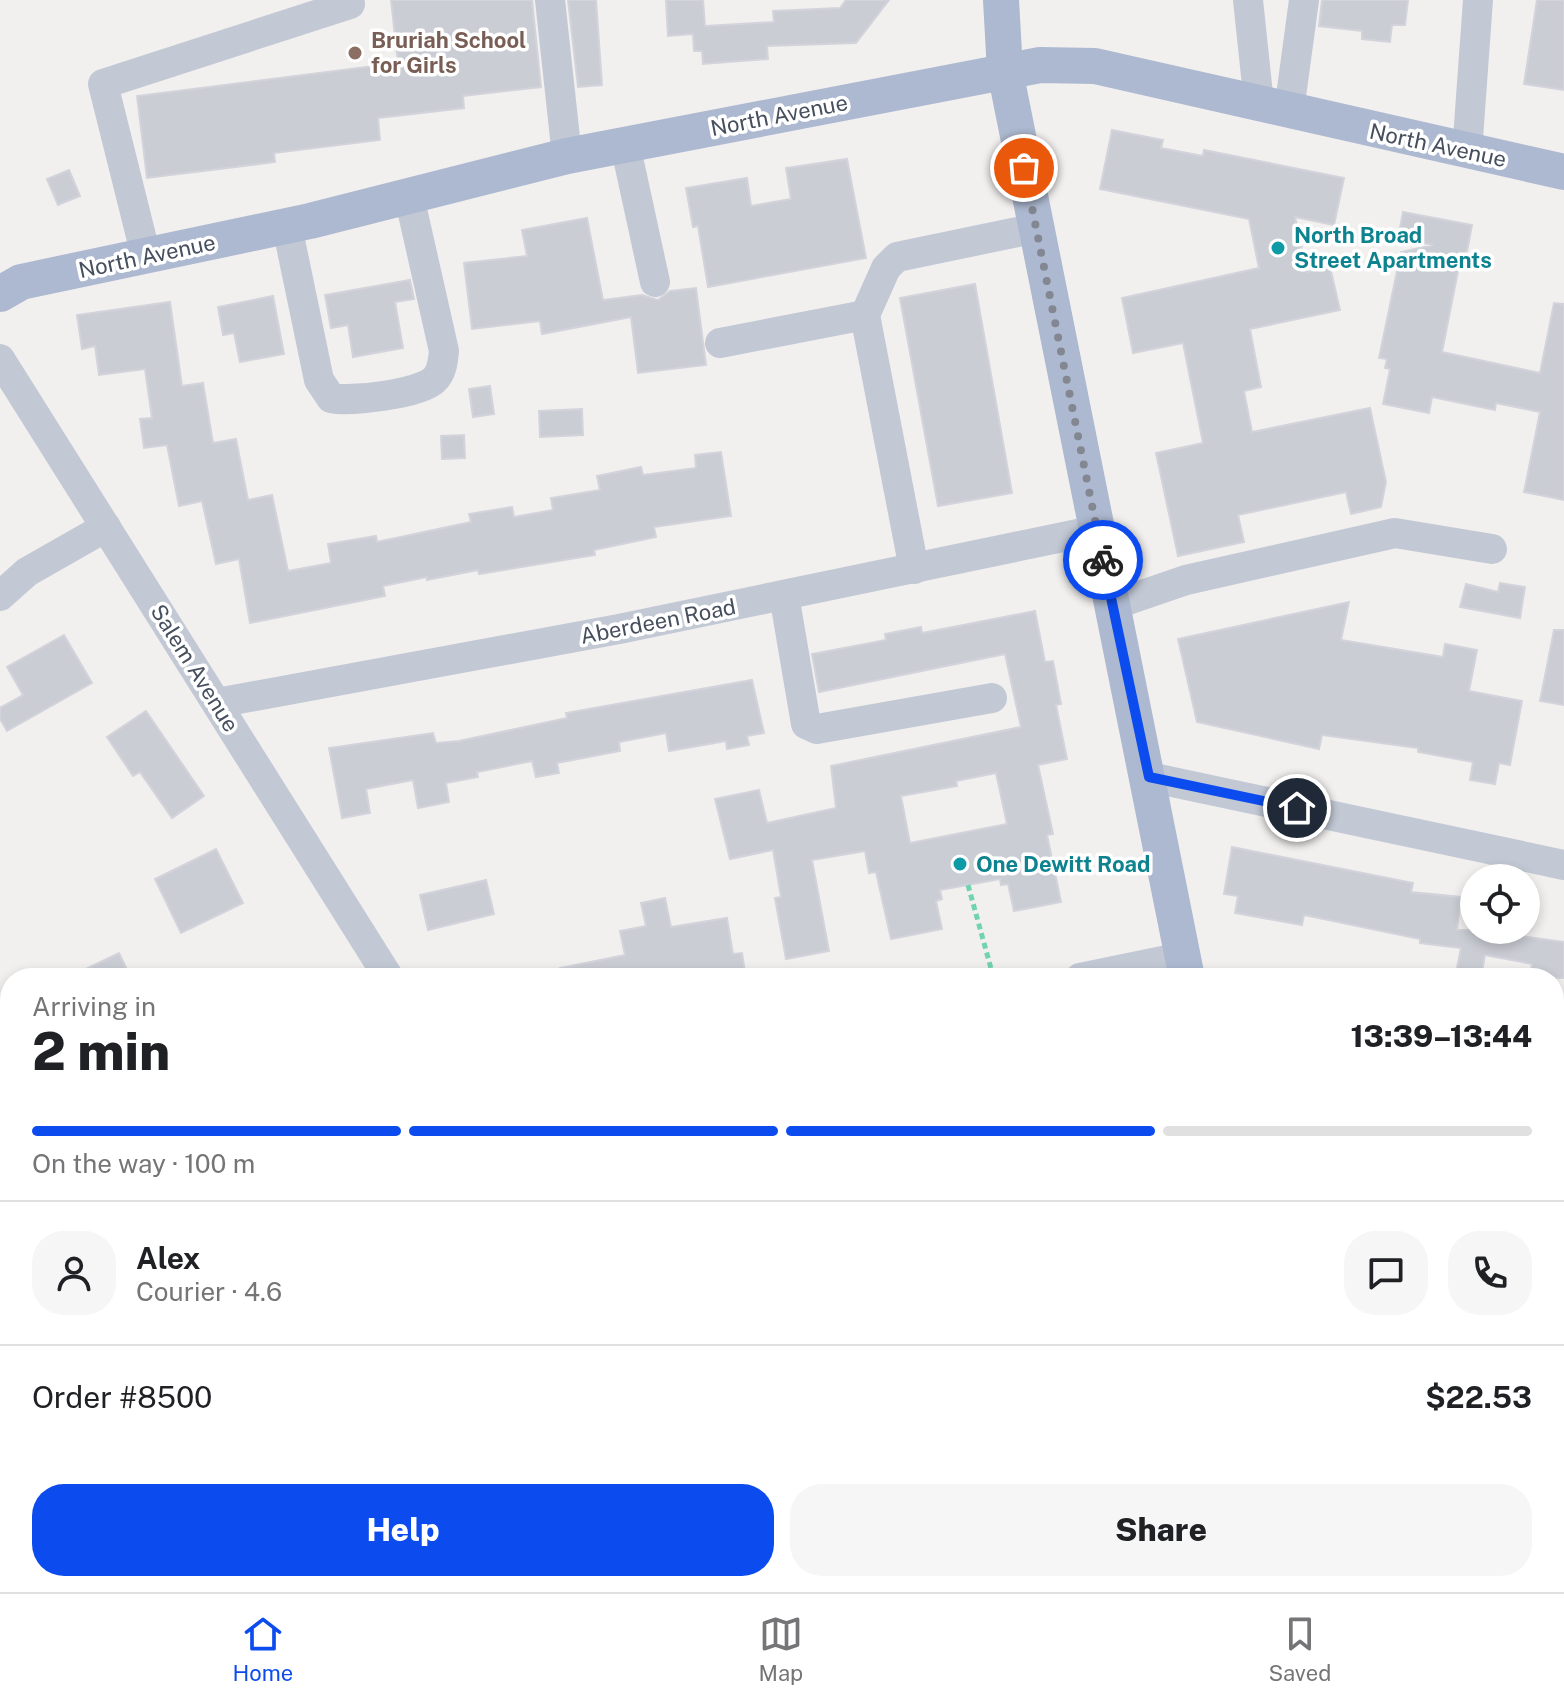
<!DOCTYPE html>
<meta charset="utf-8">
<style>
body{margin:0;font-family:"Public Sans",sans-serif;background:#f6f6f6;color:#202124;height:100vh;display:flex;flex-direction:column;font-size:30px;white-space:nowrap}
*{box-sizing:border-box;margin:0}
p{font-size:26px;color:#757577}
.icon{flex:none;width:44px;height:44px;fill:none;stroke:currentColor;stroke-width:2;stroke-linecap:round;stroke-linejoin:round}
.map{position:relative;flex:1;overflow:hidden}
.drawer{position:absolute;left:0px;top:968px;width:1564px;height:624px;display:flex;flex-direction:column;background:#fff;border-radius:32px 32px 0 0;box-shadow:0 4px 12px #0003}
.drawer>*{flex:none}
.tools{position:absolute;left:1460px;top:864px;display:grid;gap:16px}
.tools a{display:grid;place-items:center;width:80px;height:80px;border-radius:50%;background:#fff;box-shadow:0 4px 12px #0003;font-size:40px}
.pin{position:absolute;display:grid;place-items:center;width:68px;height:68px;color:#fff;margin:-34px;border:4px solid #fff;border-radius:50%;box-shadow:0 2px 8px #0007}
.courier{position:absolute;display:grid;place-items:center;width:80px;height:80px;margin:-40px;border:6px solid #0c4cef;border-radius:50%;background:#fff;color:#222;box-shadow:0 2px 10px #0007}
.headline em{font-style:normal;font-weight:800}
.headline div{display:flex;flex-direction:column-reverse}
.headline{display:flex;align-items:center;justify-content:space-between;height:136px;padding:0 32px}
h1{font-size:52px;font-weight:800;line-height:60px}
.bar{display:grid;grid-template-columns:repeat(4,1fr);gap:12px 8px;align-content:center;height:96px;padding:0 32px}
.bar i{height:10px;border-radius:6px;background:#e0e0e0}
.bar .selected{background:#0c4cef}
.bar p{grid-column:span 4}
.line{display:flex;align-items:center;gap:20px;padding:0 32px;border-top:2px solid #e0e0e0}
.line div{flex:1}
.round{display:grid;place-items:center;flex:none;width:84px;height:84px;border-radius:32px;background:#f6f6f6}
.action{display:flex;gap:16px;margin-top:auto;padding:16px 32px}
.action a{flex:1;height:92px;border-radius:32px;background:#0c4cef;color:#fff;font-size:32px;font-weight:800;line-height:92px;text-align:center}
.action a+a{background:#f6f6f6;color:#202124}
.dock{display:flex;justify-content:space-around;align-items:center;height:112px;border-top:2px solid #e0e0e0;background:#fff;font-size:22px;color:#757577}
.dock a{display:grid;justify-items:center;gap:4px}
.dock .selected{color:#0c4cef}
.map>svg:first-child{display:block}
.building{fill:#cbcdd5;stroke:#d3d4db;stroke-width:2;fill-rule:evenodd}
.lines{fill:none;stroke-linecap:round;stroke-linejoin:round}
.path{stroke:#70d3b1;stroke-width:5;stroke-dasharray:6 4;stroke-linecap:butt}
.minor{stroke:#c2c9d5;stroke-width:30}
.major{stroke:#adb9d0;stroke-width:36}
.done{stroke:#828791;stroke-width:8;stroke-dasharray:0 14.4}
.route{stroke:#0c4cef;stroke-width:10}
.education-dot{fill:#8d6e63;stroke:#fff;stroke-width:3}
.culture-dot{fill:#0f9aa8;stroke:#fff;stroke-width:3}
.labels{text-anchor:middle;dominant-baseline:central;stroke-width:7;stroke-linejoin:round;paint-order:stroke}
.education-label{font-size:22px;font-weight:bold;fill:#785e54;stroke:#fff;text-anchor:start}
.street-label{font-size:22px;fill:#464f5e;stroke:#fff}
.culture-label{font-size:22px;font-weight:bold;fill:#0d838f;stroke:#fff;text-anchor:start}
</style>
<div class="map">
<svg width="1564" height="1592" viewBox="0 0 1564 1592">
<rect width="100%" height="100%" fill="#f2efef"/>
<g class="building">
<path d="M391,0H532L541,87L463,96L464,108L378,118L380,140L274,153L275,162L147,178L137,96L398,63Z"/>
<path d="M568,0H596L602,85L578,87Z"/>
<path d="M666,0H703L705,26L774,22L773,11L840,8L846,0H889L856,43L767,46L768,59L703,64L702,51H694L693,34L668,36Z"/>
<path d="M1322,0H1408L1405,25H1392L1390,42L1362,39V31L1319,26Z"/>
<path d="M1537,0H1564V90L1524,84Z"/>
<path d="M1112,130L1163,140L1161,148L1203,156L1204,150L1344,178L1334,225L1295,217L1307,272L1330,267L1340,310L1250,329L1261,387L1244,391L1252,432L1370,408L1386,482L1381,507L1351,514L1346,492L1238,515L1244,542L1178,556L1156,453L1203,443L1183,343L1133,353L1122,298L1259,268L1249,219L1100,189Z"/>
<path d="M847,159L866,258L708,287L698,226L693,227L686,188L747,178L751,206L791,199L786,168Z"/>
<path d="M69,170L80,196L58,205L47,179Z"/>
<path d="M1403,212L1472,225L1465,262L1460,261L1442,352L1540,373L1554,303L1564,304V500L1524,492L1540,412L1496,403L1495,410L1432,397L1429,413L1383,404L1390,369L1385,368L1387,359L1379,358L1401,252L1433,245L1398,238Z"/>
<path d="M587,218L603,300L642,295L658,300L670,291L696,288L706,365L638,373L631,317L542,334L540,321L472,329L464,263L527,256L522,230Z"/>
<path d="M410,280L414,299L395,302L403,348L353,357L348,325L331,328L325,295Z"/>
<path d="M975,284L1012,493L938,506L900,298Z"/>
<path d="M273,296L284,354L240,362L234,333L223,335L218,307Z"/>
<path d="M170,302L182,386L203,383L213,443L236,439L248,500L272,495L288,571L331,563L328,544L376,536L377,542L471,522L469,514L512,507L514,517L553,510L551,498L600,490L597,476L641,467L643,475L696,468L695,455L721,452L731,516L654,527L656,537L594,550L595,555L479,574L478,570L427,580V577L383,586L385,596L250,623L239,559L216,564L202,501L179,506L167,445L144,448L140,419L152,418L145,369L99,375L95,346L82,349L77,315Z"/>
<path d="M490,386L494,414L473,417L469,389Z"/>
<path d="M582,409L583,435L540,437L539,411Z"/>
<path d="M464,435L465,458L442,459L441,436Z"/>
<path d="M1500,583L1525,587L1520,618L1460,607L1466,584L1498,592Z"/>
<path d="M1349,602L1341,640L1443,657L1445,644L1477,650L1469,691L1522,701L1510,765L1499,763L1495,784L1470,780L1473,762L1418,752V748L1322,735L1319,749L1197,722L1178,639Z"/>
<path d="M1035,611L1045,662L1053,661L1061,704L1056,705L1067,759L1038,765L1053,834L1047,835L1061,902L1014,911L1008,884L1001,885L1000,879L940,890L942,899L936,901L942,929L891,939L876,872L869,873L865,851L812,860L829,951L786,959L775,898L781,897L773,850L730,859L715,799L759,790L767,823L836,808L831,766L1021,727L1005,654L819,692L812,654L886,640L885,634L921,627L922,633ZM996,773L1007,824L910,843L901,796L957,786L956,781Z"/>
<path d="M1554,630H1564V705L1540,701Z"/>
<path d="M64,635L92,683L7,731L0,719V708L23,695L7,667Z"/>
<path d="M752,680L764,733L747,736L749,745L727,749L726,741L669,751L666,733L619,742L620,751L557,763L559,773L536,777L532,761L477,772L478,777L446,783L449,802L418,808L413,780L366,789L370,813L342,818L329,748L433,733L436,743L459,741L567,718L566,713Z"/>
<path d="M146,711L204,796L172,818L140,772L133,776L107,737Z"/>
<path d="M1232,847L1413,883L1411,892L1461,897L1457,930H1522L1521,936L1564,942V978H1530L1532,964L1485,955L1481,978H1455L1461,948L1420,943V939L1304,915L1302,925L1235,913L1238,896L1224,894Z"/>
<path d="M216,849L243,903L181,933L155,879Z"/>
<path d="M486,880L494,914L428,930L420,895Z"/>
<path d="M665,898L671,927L727,918L733,954L742,953L746,978H561L560,968L625,955L620,931L646,926L641,903Z"/>
<path d="M119,953L131,978H67Z"/>
</g>
<g class="lines">
<path class="path" d="M968,885L992,972"/>
<g class="minor">
<path d="M550,0L567,156"/>
<path d="M1248,0L1259,104"/>
<path d="M1289,111L1304,0"/>
<path d="M625,144L655,282"/>
<path d="M1467,152L1478,0"/>
<path d="M287,226L319,380L331,398C350,402 419,394 434,380C442,373 443,361 444,351L409,196"/>
<path d="M146,256L103,84L350,4L349,0"/>
<path d="M865,315L886,268L897,257L1037,228"/>
<path d="M720,343L865,315L914,569"/>
<path d="M0,359L389,978"/>
<path d="M784,595L806,724L817,729L992,698"/>
<path d="M0,596L27,572L106,527"/>
<path d="M1113,605L1186,580L1395,533L1492,549"/>
<path d="M217,703L619,629L1097,530"/>
<path d="M1149,777L1564,865"/>
<path d="M1080,978L1182,957"/>
<path d="M0,1185L10,1180"/>
<path d="M1554,1399L1564,1401"/>
<path d="M651,1582L655,1592"/>
<path d="M1309,1582L1352,1592"/>
<path d="M0,1587L10,1580"/>
<path d="M1125,1592L1153,1582"/>
<path d="M1557,1592L1564,1563"/>
</g>
<g class="major">
<path d="M1001,0L1005,71L1187,978"/>
<path d="M0,294L21,282L310,221L567,156L1040,65L1095,66L1564,172"/>
<path d="M1251,1582V1592"/>
</g>
</g>
<g class="lines">
<path class="done" d="M1024,168L1103,560"/>
<path class="route" d="M1103,560L1149,777L1297,808"/>
</g>
<circle class="education-dot" cx="355" cy="53" r="8"/>
<g class="culture-dot">
<circle cx="1278" cy="248" r="8"/>
<circle cx="960" cy="864" r="8"/>
</g>
<g class="labels">
<g class="education-label">
<text x="371" y="40">Bruriah School<tspan x="371" dy="25">for Girls</tspan></text>
</g>
<g class="street-label">
<text transform="translate(779 115) rotate(-11)">North Avenue</text>
<text transform="translate(1438 145) rotate(12)">North Avenue</text>
<text transform="translate(147 256) rotate(-12)">North Avenue</text>
<text transform="translate(658 621) rotate(-11)">Aberdeen Road</text>
<text transform="translate(195 668) rotate(58)">Salem Avenue</text>
</g>
<g class="culture-label">
<text x="1294" y="235">North Broad<tspan x="1294" dy="25">Street Apartments</tspan></text>
<text x="976" y="864">One Dewitt Road</text>
</g>
</g>
</svg>
<div class="tools">
<a><svg class="icon" aria-label="locate" viewBox="0 0 24 24"><circle cx="12" cy="12" r="6"/><path d="M12 2v4M12 18v4M2 12h4M18 12h4"/></svg></a>
</div>
<div class="pin" style="left:1024px;top:168px;background:#ea580c"><svg class="icon" aria-label="bag" viewBox="0 0 24 24"><path d="M5 8h14l-1 12H6zM9 8a3 3 0 0 1 6 0"/></svg></div>
<div class="pin" style="left:1297px;top:808px;background:#1f2937"><svg class="icon" aria-label="home" viewBox="0 0 24 24"><path d="M3 11l9-7 9 7M6 9v11h12V9"/></svg></div>
<div class="courier" style="left:1103px;top:560px"><svg class="icon" aria-label="bike" viewBox="0 0 24 24"><circle cx="6" cy="16" r="4"/><circle cx="18" cy="16" r="4"/><path d="M6 16l4-8h5l3 8M10 8l3 8H6M13 5h3"/></svg></div>
<section class="drawer">
<div class="headline"><div><h1>2 min</h1><p>Arriving in</p></div><em>13:39–13:44</em></div>
<div class="bar"><i class="selected"></i><i class="selected"></i><i class="selected"></i><i></i><p>On the way · 100 m</p></div>
<div class="line" style="height:144px"><a class="round"><svg class="icon" aria-label="person" viewBox="0 0 24 24"><circle cx="12" cy="8" r="4"/><path d="M4 21q1-7 8-7t8 7"/></svg></a><div><b>Alex</b><p>Courier · 4.6</p></div><a class="round"><svg class="icon" aria-label="chat" viewBox="0 0 24 24"><path d="M4 5h16v11H9l-5 4z"/></svg></a><a class="round"><svg class="icon" aria-label="phone" viewBox="0 0 24 24"><path d="M5 4h4l2 5-3 2q2 4 5 5l2-3 5 2v4C11 20 4 13 5 4z"/></svg></a></div>
<div class="line" style="height:104px"><div>Order #8500</div><b>$22.53</b></div>
<div class="action"><a>Help</a><a>Share</a></div>
</section>
</div>
<nav class="dock">
<a class="selected"><svg class="icon" aria-label="home" viewBox="0 0 24 24"><path d="M3 11l9-7 9 7M6 9v11h12V9"/></svg>Home</a>
<a><svg class="icon" aria-label="map" viewBox="0 0 24 24"><path d="M3 6l6-2 6 2 6-2v14l-6 2-6-2-6 2zM9 4v14M15 6v14"/></svg>Map</a>
<a><svg class="icon" aria-label="saved" viewBox="0 0 24 24"><path d="M7 4h10v16l-5-4-5 4z"/></svg>Saved</a>
</nav>
